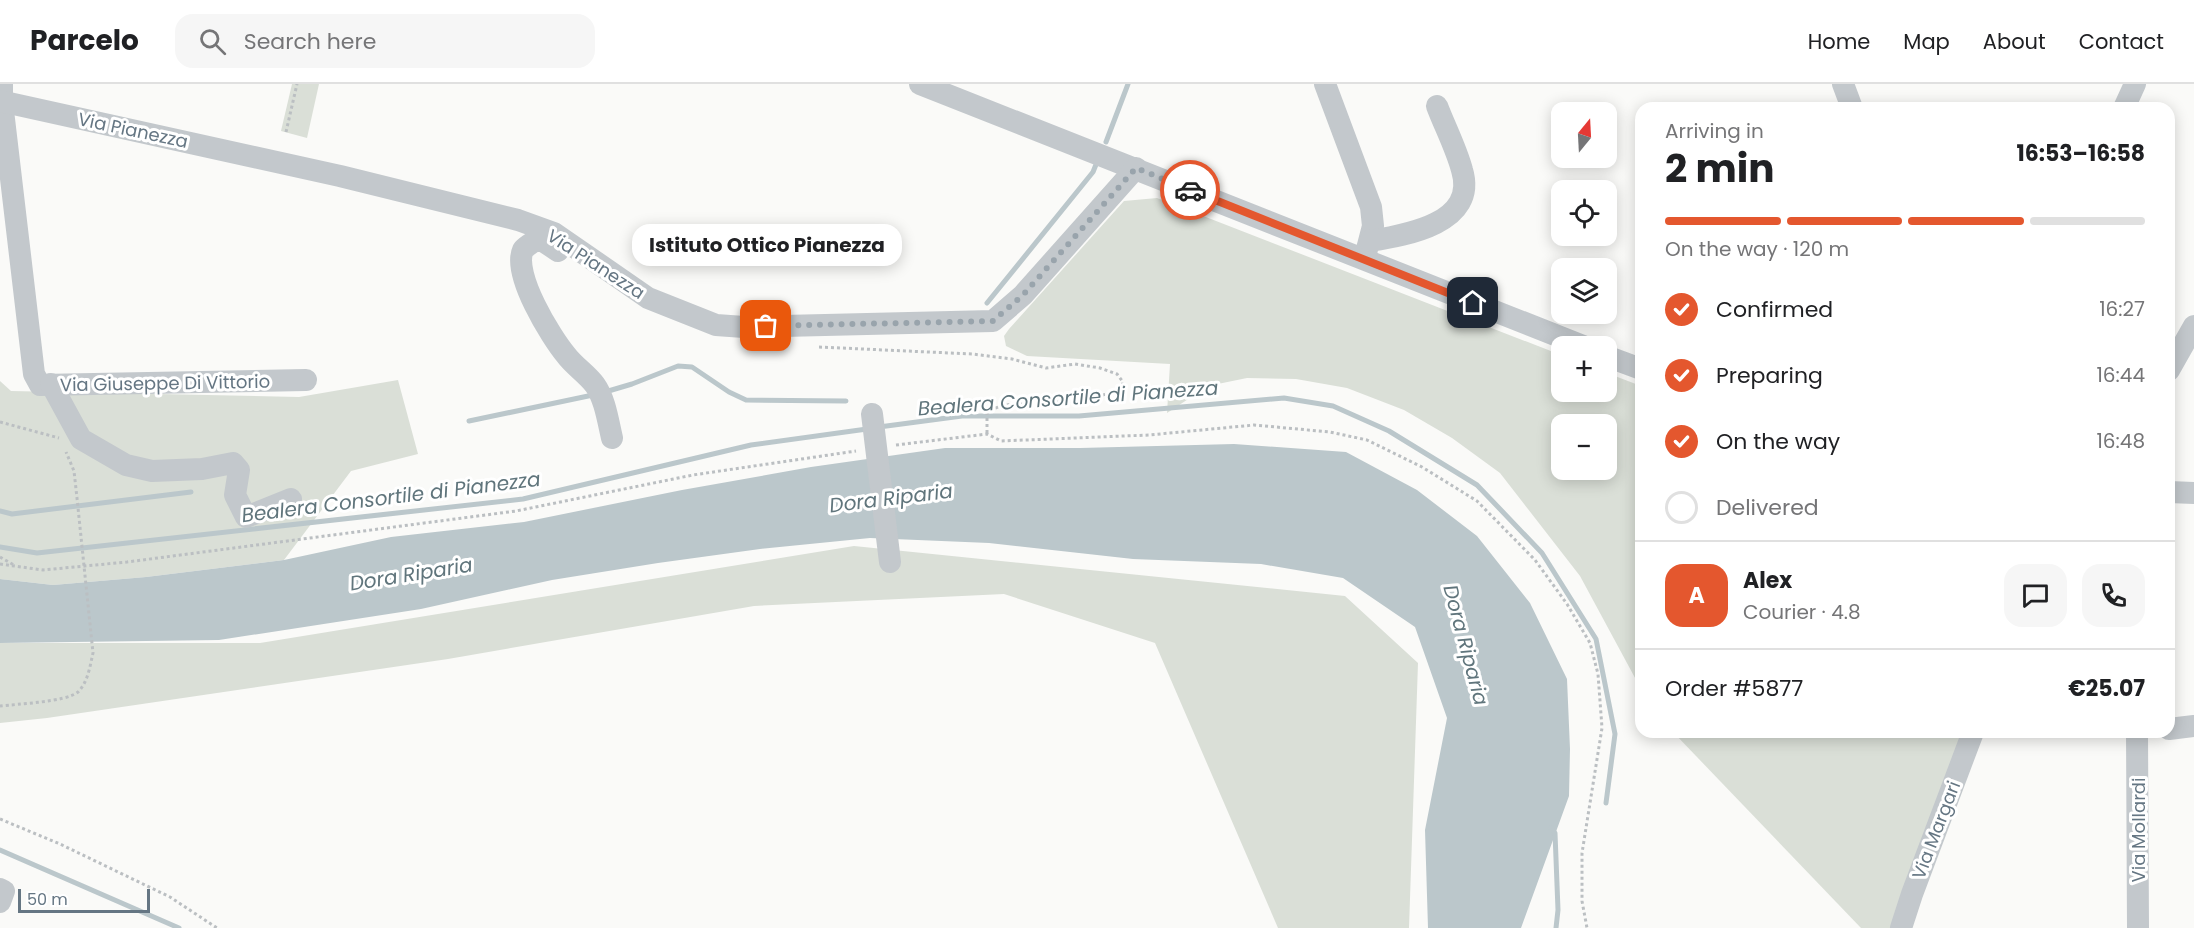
<!DOCTYPE html>
<meta charset="utf-8">
<style>
body{margin:0;font-family:Poppins,sans-serif;background:#f6f6f6;color:#202124;height:100vh;display:flex;flex-direction:column;font-size:22px;white-space:nowrap}
*{box-sizing:border-box;margin:0}
p{font-size:20px;color:#757577}
.icon{flex:none;width:33px;height:33px;fill:none;stroke:currentColor;stroke-width:2;stroke-linecap:round;stroke-linejoin:round}
.map{position:relative;flex:1;overflow:hidden}
.details{position:absolute;left:1635px;top:18px;width:540px;height:636px;display:flex;flex-direction:column;background:#fff;border-radius:18px;box-shadow:0 3px 15px #0003}
.details>*{flex:none}
.needle{width:39px;rotate:18deg}
.controls{position:absolute;left:1551px;top:18px;display:grid;gap:12px}
.controls a{display:grid;place-items:center;width:66px;height:66px;border-radius:12px;background:#fff;box-shadow:0 3px 15px #0003;font-size:30px}
.scale{position:absolute;left:18px;bottom:15px;width:132px;box-sizing:border-box;padding-left:6px;border:3px solid #657683;border-top:0;font-size:16px;line-height:21px;white-space:nowrap;color:#657683;-webkit-text-stroke:4px #fff;paint-order:stroke}
.pin{position:absolute;display:grid;place-items:center;width:51px;height:51px;color:#fff;margin:-26px;border-radius:12px;box-shadow:0 3px 9px #0006}
.courier{position:absolute;display:grid;place-items:center;width:60px;height:60px;margin:-30px;border:4px solid #e4572e;border-radius:50%;background:#fff;color:#222;box-shadow:0 2px 8px #0007}
.bubble{position:absolute;height:42px;border-radius:18px;background:#fff;box-shadow:0 3px 15px #0003;font-size:20px;font-weight:700;line-height:42px;text-align:center}
.headline em{font-style:normal;font-weight:700}
.headline div{display:flex;flex-direction:column-reverse}
.headline{display:flex;align-items:center;justify-content:space-between;height:102px;padding:0 30px}
h1{font-size:39px;font-weight:700;line-height:45px}
.bar{display:grid;grid-template-columns:repeat(4,1fr);gap:9px 6px;align-content:center;height:72px;padding:0 30px}
.bar i{height:8px;border-radius:4px;background:#e0e0e0}
.bar .active{background:#e4572e}
.bar p{grid-column:span 4}
.line{display:flex;align-items:center;gap:15px;padding:0 30px;border-top:2px solid #e0e0e0}
.line div{flex:1}
.round{display:grid;place-items:center;flex:none;width:63px;height:63px;border-radius:18px;background:#f6f6f6}
ol{padding:0 30px;list-style:none}
li{display:flex;align-items:center;gap:18px;height:66px}
li p{margin-inline-start:auto}
li .icon{padding:6px;border-radius:50%;background:#e4572e;color:#fff;stroke-width:4}
li:last-child{color:#757577}
li i{width:33px;height:33px;border:3px solid #e0e0e0;border-radius:50%}
header{display:flex;align-items:center;gap:36px;box-sizing:border-box;height:84px;padding:0 30px;background:#fff;border-bottom:2px solid #e0e0e0}
header strong{font-size:28px}
nav{display:flex;gap:33px;margin-inline-start:auto;font-size:21px}
.search{width:420px;height:54px;background:#f6f6f6;display:flex;align-items:center;gap:15px;box-sizing:border-box;padding:0 21px;border-radius:18px;color:#757577;font-size:22px}
.map>svg:first-child{display:block}
.green{fill:#dadfd7;fill-rule:evenodd}
.water{fill:#bbc7cb}
.lines{fill:none;stroke-linecap:round;stroke-linejoin:round}
.stream{stroke:#bbc7cb;stroke-width:5}
.path{stroke:#bbbfc2;stroke-width:3;stroke-dasharray:3 3;stroke-linecap:butt}
.minor{stroke:#c3c8cc;stroke-width:22}
.done{stroke:#99a4ac;stroke-width:6;stroke-dasharray:0 10.8}
.route{stroke:#e4572e;stroke-width:8}
.labels{text-anchor:middle;dominant-baseline:central;stroke-width:6;stroke-linejoin:round;paint-order:stroke}
.street-label{font-size:18px;fill:#657683;stroke:#fff}
.water-label{font-size:20px;font-style:italic;fill:#60757c;stroke:#fff}
</style>
<header>
<strong>Parcelo</strong>
<div class="search"><svg class="icon" aria-label="search" viewBox="0 0 24 24"><circle cx="10" cy="10" r="6"/><path d="M15 15l6 6"/></svg>Search here</div>
<nav><a>Home</a><a>Map</a><a>About</a><a>Contact</a></nav>
</header>
<div class="map">
<svg width="2194" height="844" viewBox="0 0 2194 844">
<rect width="100%" height="100%" fill="#fafaf8"/>
<g class="green">
<path d="M292,0H319L307,54L281,47Z"/>
<path d="M1157,114L1561,271L1562,308H1606L1607,289L1641,302V605L1580,492L1500,389L1452,354L1404,326L1347,304L1296,295L1247,294L1208,302L1167,329L1170,280L1027,272L1006,262L1004,252L1009,245L1124,117ZM1606,340V386H1562V340Z"/>
<path d="M398,296L418,370L351,387L284,476L146,493L53,501L0,495V297L11,307L299,313Z"/>
<path d="M854,462L1345,512L1418,579L1409,844H1278L1155,559L1004,510L754,522L448,575L47,634L0,639V559H260Z"/>
<path d="M1673,648H1964L1892,844H1861Z"/>
</g>
<path class="water" d="M1234,360L1346,368L1417,406L1477,452L1530,519L1567,595L1570,665L1569,712L1521,844H1428L1425,746L1447,634L1415,543L1343,494L1261,480L1133,475L989,459L870,454L760,465L658,479L552,496L421,525L219,556L0,559V495L53,501L146,493L284,476L391,453L524,438L682,406L811,383L945,364H1080Z"/>
<g class="lines">
<g class="stream">
<path d="M1106,58L1128,0"/>
<path d="M987,219L1093,88L1097,78"/>
<path d="M605,308L632,300L678,282L692,283L729,308L746,316L846,317"/>
<path d="M469,337L593,311"/>
<path d="M879,343L962,332H1079L1284,314L1333,322L1389,347L1477,401L1542,469L1596,555L1615,650L1606,719"/>
<path d="M0,427L12,430L191,408"/>
<path d="M0,463L37,469L523,415L751,361L867,345"/>
<path d="M1551,744L1555,749L1558,826L1556,844"/>
<path d="M0,766L179,844"/>
</g>
<g class="path">
<path d="M286,48L297,0"/>
<path d="M819,263L972,270L1012,275L1046,284L1075,280L1100,284L1117,290L1123,298L1122,305C1107,310 1091,315 1075,317C1053,320 1001,315 987,329V350"/>
<path d="M0,338L59,354"/>
<path d="M896,361L987,350L1001,357L1149,351L1254,341L1330,348L1367,356L1422,383L1477,417L1535,476L1567,520L1590,559L1598,590L1602,644L1582,769V817L1587,844"/>
<path d="M0,473L14,481"/>
<path d="M0,480L43,486L127,478L516,427L693,391L856,367"/>
<path d="M0,622C17,620 66,618 78,608C88,598 90,582 93,569L77,414L74,387L66,368"/>
<path d="M0,735L60,760L170,813L217,844"/>
</g>
<g class="minor">
<path d="M2,0V18L34,290L40,301L306,296"/>
<path d="M920,0L1583,262"/>
<path d="M1325,0L1371,123L1373,142L1366,169"/>
<path d="M1843,0L1852,24"/>
<path d="M0,17L340,92L518,136L554,149L648,214L716,241L744,243L993,237L1023,211L1136,84"/>
<path d="M2124,24L2135,0"/>
<path d="M1370,157C1407,151 1478,139 1462,86C1456,64 1445,43 1437,22"/>
<path d="M558,167L543,157H534C531,160 525,163 523,166C512,190 551,253 566,271C574,282 587,290 595,301C605,315 608,337 612,354"/>
<path d="M1606,272L1641,285"/>
<path d="M2169,286L2194,242"/>
<path d="M51,300L81,355L126,381L152,387L202,385L233,379L239,386L235,411L246,433L291,415"/>
<path d="M872,330L890,478"/>
<path d="M2169,408L2194,409"/>
<path d="M2169,645L2194,642"/>
<path d="M2137,648L2138,844"/>
<path d="M0,805L4,807L0,818"/>
<path d="M1901,844L1912,810L1973,648"/>
</g>
</g>
<g class="lines">
<path class="done" d="M766,242L993,237L1023,211L1136,84L1190,106"/>
<path class="route" d="M1190,106L1473,219"/>
</g>
<g class="labels">
<g class="street-label">
<text transform="translate(133 46) rotate(12)">Via Pianezza</text>
<text transform="translate(596 180) rotate(33)">Via Pianezza</text>
<text transform="translate(165 299) rotate(-1)">Via Giuseppe Di Vittorio</text>
<text transform="translate(1936 746) rotate(-69)">Via Margari</text>
<text transform="translate(2138 746) rotate(-90)">Via Mollardi</text>
</g>
<g class="water-label">
<text transform="translate(1068 314) rotate(-4)">Bealera Consortile di Pianezza</text>
<text transform="translate(391 413) rotate(-7)">Bealera Consortile di Pianezza</text>
<text transform="translate(891 414) rotate(-7)">Dora Riparia</text>
<text transform="translate(411 490) rotate(-9)">Dora Riparia</text>
<text transform="translate(1466 561) rotate(75)">Dora Riparia</text>
</g>
</g>
</svg>
<div class="controls">
<a><svg class="needle" viewBox="-14 -14 28 28"><path d="M0-13l5 13h-10z" fill="#e53935"/><path d="M0 13l5-13h-10z" fill="#757577"/></svg></a>
<a><svg class="icon" aria-label="locate" viewBox="0 0 24 24"><circle cx="12" cy="12" r="6"/><path d="M12 2v4M12 18v4M2 12h4M18 12h4"/></svg></a>
<a><svg class="icon" aria-label="layers" viewBox="0 0 24 24"><path d="M12 4l9 5-9 5-9-5zM3 14l9 5 9-5"/></svg></a>
<a>+</a>
<a>−</a>
</div>
<div class="scale">50 m</div>
<div class="pin" style="left:766px;top:242px;background:#ea580c"><svg class="icon" aria-label="bag" viewBox="0 0 24 24"><path d="M5 8h14l-1 12H6zM9 8a3 3 0 0 1 6 0"/></svg></div>
<div class="pin" style="left:1473px;top:219px;background:#1f2937"><svg class="icon" aria-label="home" viewBox="0 0 24 24"><path d="M3 11l9-7 9 7M6 9v11h12V9"/></svg></div>
<div class="courier" style="left:1190px;top:106px"><svg class="icon" aria-label="car" viewBox="0 0 24 24"><path d="M5 17H2v-5l4-1 3-4h7l3 4 3 1v5h-3M9 17h6M6 11h13"/><circle cx="7" cy="17" r="2"/><circle cx="17" cy="17" r="2"/></svg></div>
<div class="bubble" style="left:632px;top:140px;width:270px">Istituto Ottico Pianezza</div>
<section class="details">
<div class="headline"><div><h1>2 min</h1><p>Arriving in</p></div><em>16:53–16:58</em></div>
<div class="bar"><i class="active"></i><i class="active"></i><i class="active"></i><i></i><p>On the way · 120 m</p></div>
<ol>
<li><svg class="icon" aria-label="check" viewBox="0 0 24 24"><path d="M5 12l5 5 9-10"/></svg>Confirmed<p>16:27</p></li>
<li><svg class="icon" aria-label="check" viewBox="0 0 24 24"><path d="M5 12l5 5 9-10"/></svg>Preparing<p>16:44</p></li>
<li><svg class="icon" aria-label="check" viewBox="0 0 24 24"><path d="M5 12l5 5 9-10"/></svg>On the way<p>16:48</p></li>
<li><i></i>Delivered</li>
</ol>
<div class="line" style="height:108px"><b class="round" style="background:#e4572e;color:#fff">A</b><div><b>Alex</b><p>Courier · 4.8</p></div><a class="round"><svg class="icon" aria-label="chat" viewBox="0 0 24 24"><path d="M4 5h16v11H9l-5 4z"/></svg></a><a class="round"><svg class="icon" aria-label="phone" viewBox="0 0 24 24"><path d="M5 4h4l2 5-3 2q2 4 5 5l2-3 5 2v4C11 20 4 13 5 4z"/></svg></a></div>
<div class="line" style="height:78px"><div>Order #5877</div><b>€25.07</b></div>
</section>
</div>
